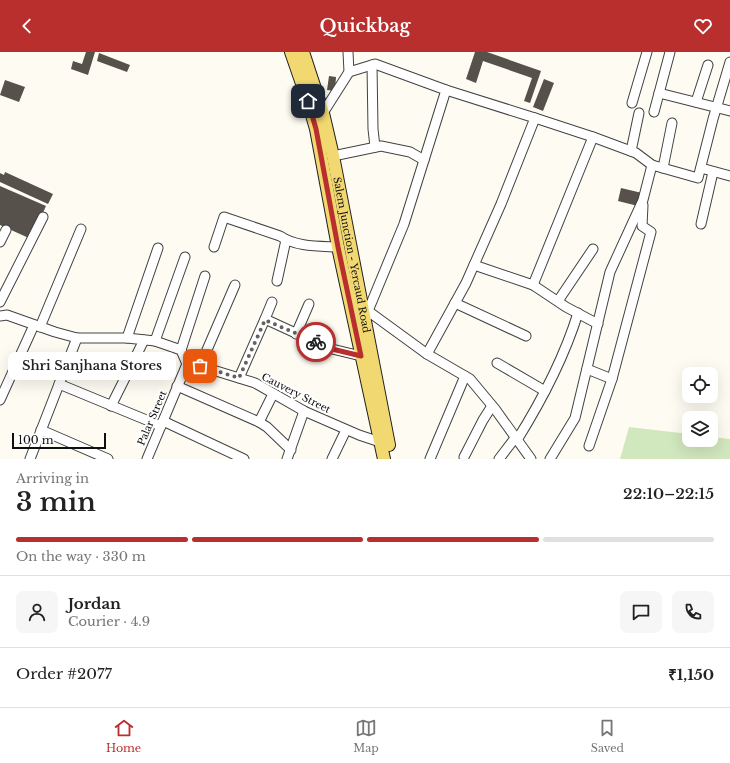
<!DOCTYPE html>
<meta charset="utf-8">
<style>
body{margin:0;font-family:"Libre Baskerville",serif;background:#f6f6f6;color:#222;height:100vh;display:flex;flex-direction:column;font-size:15px;white-space:nowrap}
*{box-sizing:border-box;margin:0}
p{font-size:13px;color:#767676}
.icon{flex:none;width:22px;height:22px;fill:none;stroke:currentColor;stroke-width:2;stroke-linecap:round;stroke-linejoin:round}
.map{position:relative;height:407px;overflow:hidden}
.panel{display:flex;flex-direction:column;background:#fff;flex:1}
.panel>*{flex:none}
.controls{position:absolute;left:682px;top:315px;display:grid;gap:8px}
.controls a{display:grid;place-items:center;width:36px;height:36px;border-radius:8px;background:#fff;box-shadow:0 4px 16px #0002;font-size:20px}
.scale{position:absolute;left:12px;bottom:10px;width:94px;box-sizing:border-box;padding-left:4px;border:2px solid #0f0f0f;border-top:0;font-size:11px;line-height:14px;white-space:nowrap;color:#0f0f0f;-webkit-text-stroke:3px #fff;paint-order:stroke}
.pin{position:absolute;display:grid;place-items:center;width:34px;height:34px;color:#fff;margin:-17px;border-radius:8px;box-shadow:0 2px 6px #0006}
.courier{position:absolute;display:grid;place-items:center;width:40px;height:40px;margin:-20px;border:3px solid #b82f2e;border-radius:50%;background:#fff;color:#222;box-shadow:0 1px 5px #0007}
.bubble{position:absolute;height:28px;border-radius:8px;background:#fff;box-shadow:0 4px 16px #0002;font-size:13px;font-weight:600;line-height:28px;text-align:center}
.headline em{font-style:normal;font-weight:600}
.headline div{display:flex;flex-direction:column-reverse}
.headline{display:flex;align-items:center;justify-content:space-between;height:68px;padding:0 16px}
h1{font-size:26px;font-weight:600;line-height:30px}
.bar{display:grid;grid-template-columns:repeat(4,1fr);gap:6px 4px;align-content:center;height:48px;padding:0 16px}
.bar i{height:5px;border-radius:3px;background:#e0e0e0}
.bar .selected{background:#b82f2e}
.bar p{grid-column:span 4}
.line{display:flex;align-items:center;gap:10px;padding:0 16px;border-top:1px solid #e0e0e0}
.line div{flex:1}
.round{display:grid;place-items:center;flex:none;width:42px;height:42px;border-radius:8px;background:#f6f6f6}
header{display:flex;justify-content:space-between;align-items:center;height:52px;padding:0 16px;background:#b82f2e;color:#fff;font-size:18px;font-weight:600}
.tabs{display:flex;justify-content:space-around;align-items:center;height:56px;border-top:1px solid #e0e0e0;background:#fff;font-size:11px;color:#767676}
.tabs a{display:grid;justify-items:center;gap:2px}
.tabs .selected{color:#b82f2e}
.map>svg:first-child{display:block}
.green{fill:#d1e7bd}
.building{fill:#57514c}
.lines{fill:none;stroke-linecap:round;stroke-linejoin:round}
.minor-casing{stroke:#424242;stroke-width:11}
.major-casing{stroke:#202020;stroke-width:14}
.minor{stroke:#fff;stroke-width:9}
.major{stroke:#f1d870;stroke-width:12}
.done{stroke:#63625e;stroke-width:4;stroke-dasharray:0 7.2}
.route{stroke:#b82f2e;stroke-width:5}
.labels{text-anchor:middle;dominant-baseline:central;stroke-width:4;stroke-linejoin:round;paint-order:stroke}
.street-label{font-size:10px;fill:#0f0f0f;stroke:#fff}
</style>
<header><svg class="icon" aria-label="back" viewBox="0 0 24 24"><path d="M15 5l-7 7 7 7"/></svg>Quickbag<svg class="icon" aria-label="heart" viewBox="0 0 24 24"><path d="M12 20l-8-8c-3-5 5-10 8-4 3-6 11-1 8 4z"/></svg></header>
<div class="map">
<svg width="730" height="407" viewBox="0 0 730 407">
<rect width="100%" height="100%" fill="#fefcf2"/>
<path class="green" d="M629,375L689,382V388H711V385L730,387V407H620Z"/>
<g class="building">
<path d="M86,0H95L88,23L71,17L73,9L82,12Z"/>
<path d="M475,0H487L541,19L530,51L524,49L532,26L483,9L476,31L466,27Z"/>
<path d="M99,1L130,13L127,20L97,9Z"/>
<path d="M329,24L336,25L335,39L327,38Z"/>
<path d="M544,27L554,31L543,59L533,55Z"/>
<path d="M5,28L25,35L19,50L0,43Z"/>
<path d="M5,120L53,142L48,152L0,130V121L4,123Z"/>
<path d="M0,134L46,154L31,187L0,173Z"/>
<path d="M621,136L642,141L638,154L618,149Z"/>
</g>
<g class="lines">
<g class="minor-casing">
<g id="minor">
<path d="M372,13L373,77L375,95"/>
<path d="M349,20L375,12L446,38L404,172L368,259L367,264"/>
<path d="M659,41L730,59"/>
<path d="M696,50L708,13"/>
<path d="M632,51L647,0"/>
<path d="M654,60L670,0"/>
<path d="M319,62L323,61L349,20L348,0"/>
<path d="M593,85L636,101L652,113"/>
<path d="M631,99L639,61"/>
<path d="M333,104L381,94L410,100L424,108"/>
<path d="M663,116L672,71"/>
<path d="M701,116L730,124"/>
<path d="M701,172L713,120"/>
<path d="M0,190L6,178"/>
<path d="M214,195L224,165L280,184C296,195 319,194 338,195"/>
<path d="M474,213L533,233L593,85L535,66"/>
<path d="M277,229L286,188"/>
<path d="M533,233L566,255L598,272"/>
<path d="M558,249L593,197"/>
<path d="M0,250L43,165"/>
<path d="M455,251L526,284"/>
<path d="M368,259L427,302L466,231L501,152L535,66L446,38"/>
<path d="M0,264L7,263L55,280L77,286H127L155,289L181,298L187,312L200,314L255,331L304,359L359,383L380,390"/>
<path d="M265,267L272,250"/>
<path d="M40,275L81,177"/>
<path d="M296,282L309,252"/>
<path d="M127,286L158,196"/>
<path d="M155,289L185,205"/>
<path d="M181,298L205,224"/>
<path d="M427,302L470,327L495,357L531,407"/>
<path d="M497,311L545,339"/>
<path d="M200,314L235,233"/>
<path d="M587,317L612,327"/>
<path d="M239,326L265,267L328,296L361,304"/>
<path d="M59,332L161,374"/>
<path d="M177,334L259,370L267,375L291,398"/>
<path d="M0,348L34,273"/>
<path d="M111,354L144,288"/>
<path d="M163,369L244,407"/>
<path d="M259,370L273,342"/>
<path d="M41,378L108,407"/>
<path d="M517,388C542,348 564,306 578,261"/>
<path d="M589,394L612,327L651,180L642,174L643,153"/>
<path d="M464,405L483,368L492,354"/>
<path d="M30,407L77,286"/>
<path d="M147,407L187,312"/>
<path d="M287,407L304,359"/>
<path d="M332,407L346,378"/>
<path d="M430,407L465,324"/>
<path d="M499,407L515,386"/>
<path d="M550,407L575,366L610,220L643,148L652,113L698,126L713,67L730,10"/>
</g>
</g>
<g class="major-casing">
<g id="major">
<path d="M291,0L308,49L316,77L338,195L384,407"/>
<path id="s1" d="M303,0L323,61L333,104L389,393"/>
</g>
</g>
<use href="#minor" class="minor"/>
<use href="#major" class="major"/>
</g>
<g class="lines">
<path class="done" d="M200,314L239,326L265,268L316,290"/>
<path class="route" d="M308,49L316,77L338,195L361,304L328,296L316,290"/>
</g>
<g class="labels">
<g class="street-label">
<text stroke="none"><textPath href="#s1" startOffset="209">Salem Junction - Yercaud Road</textPath></text>
<text transform="translate(296 341) rotate(27)">Cauvery Street</text>
<text transform="translate(152 366) rotate(-67)">Palar Street</text>
</g>
</g>
</svg>
<div class="controls">
<a><svg class="icon" aria-label="locate" viewBox="0 0 24 24"><circle cx="12" cy="12" r="6"/><path d="M12 2v4M12 18v4M2 12h4M18 12h4"/></svg></a>
<a><svg class="icon" aria-label="layers" viewBox="0 0 24 24"><path d="M12 4l9 5-9 5-9-5zM3 14l9 5 9-5"/></svg></a>
</div>
<div class="scale">100 m</div>
<div class="pin" style="left:200px;top:314px;background:#ea580c"><svg class="icon" aria-label="bag" viewBox="0 0 24 24"><path d="M5 8h14l-1 12H6zM9 8a3 3 0 0 1 6 0"/></svg></div>
<div class="pin" style="left:308px;top:49px;background:#1f2937"><svg class="icon" aria-label="home" viewBox="0 0 24 24"><path d="M3 11l9-7 9 7M6 9v11h12V9"/></svg></div>
<div class="courier" style="left:316px;top:290px"><svg class="icon" aria-label="bike" viewBox="0 0 24 24"><circle cx="6" cy="16" r="4"/><circle cx="18" cy="16" r="4"/><path d="M6 16l4-8h5l3 8M10 8l3 8H6M13 5h3"/></svg></div>
<div class="bubble" style="left:8px;top:300px;width:168px">Shri Sanjhana Stores</div>
</div>
<section class="panel">
<div class="headline"><div><h1>3 min</h1><p>Arriving in</p></div><em>22:10–22:15</em></div>
<div class="bar"><i class="selected"></i><i class="selected"></i><i class="selected"></i><i></i><p>On the way · 330 m</p></div>
<div class="line" style="height:72px"><a class="round"><svg class="icon" aria-label="person" viewBox="0 0 24 24"><circle cx="12" cy="8" r="4"/><path d="M4 21q1-7 8-7t8 7"/></svg></a><div><b>Jordan</b><p>Courier · 4.9</p></div><a class="round"><svg class="icon" aria-label="chat" viewBox="0 0 24 24"><path d="M4 5h16v11H9l-5 4z"/></svg></a><a class="round"><svg class="icon" aria-label="phone" viewBox="0 0 24 24"><path d="M5 4h4l2 5-3 2q2 4 5 5l2-3 5 2v4C11 20 4 13 5 4z"/></svg></a></div>
<div class="line" style="height:52px"><div>Order #2077</div><b>₹1,150</b></div>
</section>
<nav class="tabs">
<a class="selected"><svg class="icon" aria-label="home" viewBox="0 0 24 24"><path d="M3 11l9-7 9 7M6 9v11h12V9"/></svg>Home</a>
<a><svg class="icon" aria-label="map" viewBox="0 0 24 24"><path d="M3 6l6-2 6 2 6-2v14l-6 2-6-2-6 2zM9 4v14M15 6v14"/></svg>Map</a>
<a><svg class="icon" aria-label="saved" viewBox="0 0 24 24"><path d="M7 4h10v16l-5-4-5 4z"/></svg>Saved</a>
</nav>
